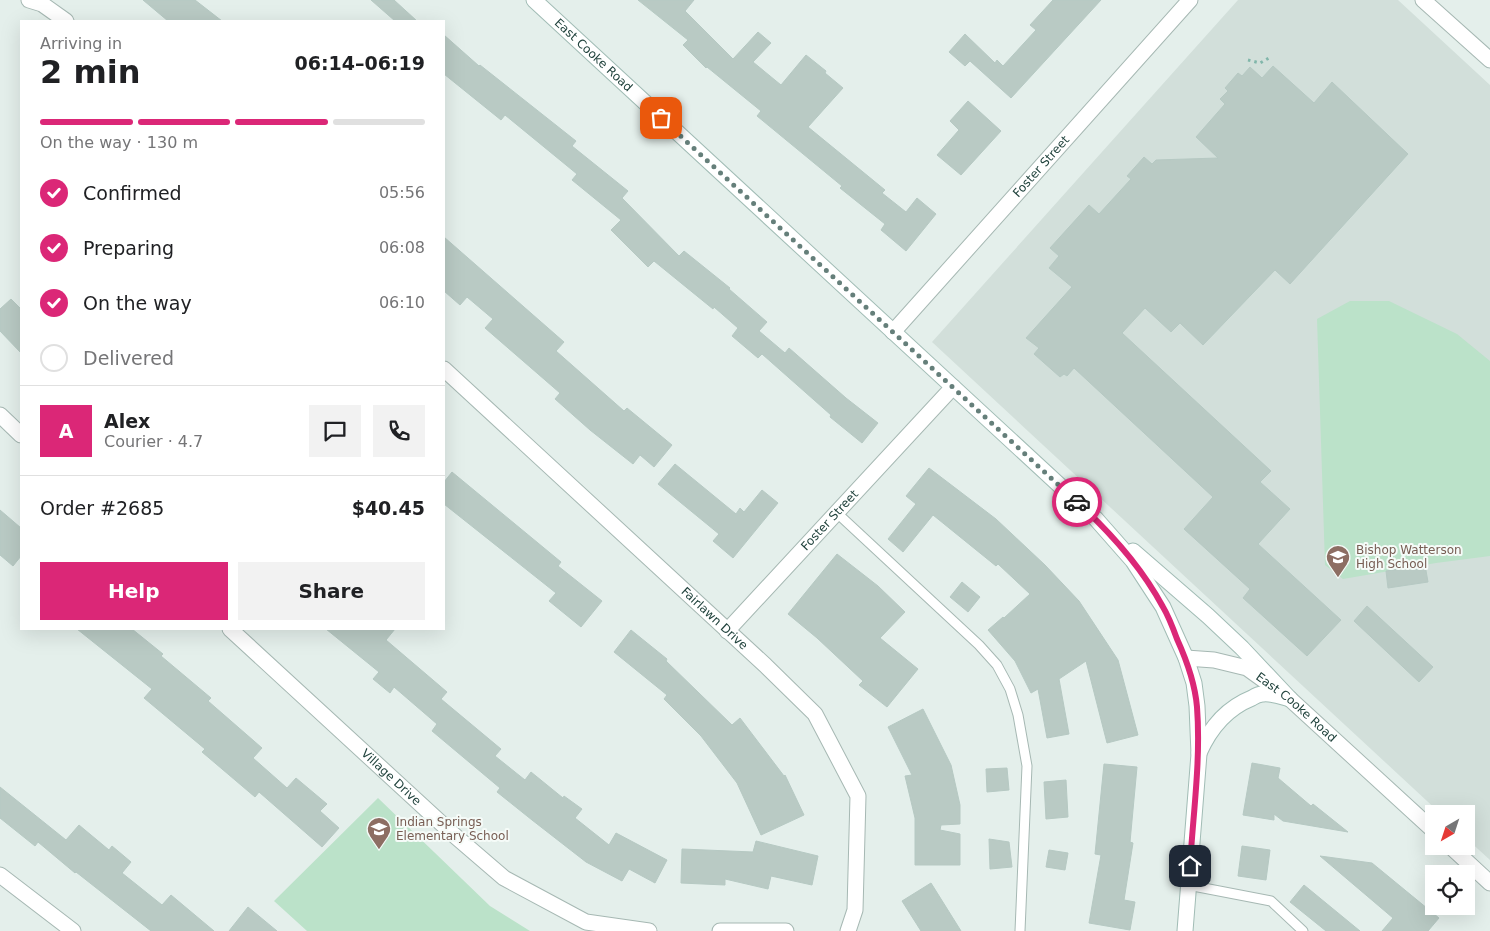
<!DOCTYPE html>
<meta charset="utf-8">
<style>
body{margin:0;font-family:"DejaVu Sans",sans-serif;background:#f2f2f2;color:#202124;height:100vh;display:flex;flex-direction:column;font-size:19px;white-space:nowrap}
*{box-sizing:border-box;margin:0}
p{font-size:16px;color:#757577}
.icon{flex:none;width:28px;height:28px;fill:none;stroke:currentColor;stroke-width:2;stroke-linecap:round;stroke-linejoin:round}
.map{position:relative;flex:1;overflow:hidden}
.panel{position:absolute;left:20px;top:20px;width:425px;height:610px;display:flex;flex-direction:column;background:#fff;border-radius:0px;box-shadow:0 5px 20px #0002}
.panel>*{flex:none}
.needle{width:32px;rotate:219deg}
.controls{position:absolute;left:1425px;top:805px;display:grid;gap:10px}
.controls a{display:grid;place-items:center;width:50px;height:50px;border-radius:0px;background:#fff;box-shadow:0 5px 20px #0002;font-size:25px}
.pin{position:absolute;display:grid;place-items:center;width:42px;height:42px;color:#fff;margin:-21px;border-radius:10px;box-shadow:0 2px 8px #0006}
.courier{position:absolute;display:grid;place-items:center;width:50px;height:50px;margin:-25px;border:4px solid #db2777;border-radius:50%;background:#fff;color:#222;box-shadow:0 1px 6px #0007}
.summary em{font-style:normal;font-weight:600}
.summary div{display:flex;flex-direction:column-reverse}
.summary{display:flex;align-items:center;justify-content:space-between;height:85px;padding:0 20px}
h1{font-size:32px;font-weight:600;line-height:38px}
.bar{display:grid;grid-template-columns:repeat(4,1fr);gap:8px 5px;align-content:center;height:60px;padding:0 20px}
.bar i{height:6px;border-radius:4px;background:#e0e0e0}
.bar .on{background:#db2777}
.bar p{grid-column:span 4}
.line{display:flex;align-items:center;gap:12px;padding:0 20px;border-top:1px solid #e0e0e0}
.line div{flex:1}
.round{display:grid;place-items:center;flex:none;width:52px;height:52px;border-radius:0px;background:#f2f2f2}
ol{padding:0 20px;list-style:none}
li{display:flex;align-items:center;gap:15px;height:55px}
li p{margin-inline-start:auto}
li .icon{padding:5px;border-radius:50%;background:#db2777;color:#fff;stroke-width:4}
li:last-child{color:#757577}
li i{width:28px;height:28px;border:2px solid #e0e0e0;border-radius:50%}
.action{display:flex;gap:10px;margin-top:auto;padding:10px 20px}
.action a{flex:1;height:58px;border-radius:0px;background:#db2777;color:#fff;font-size:20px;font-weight:600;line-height:58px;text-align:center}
.action a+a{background:#f2f2f2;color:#202124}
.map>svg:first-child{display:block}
.built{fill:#d2dfda}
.green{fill:#bbe2c9}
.building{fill:#b9cac4;stroke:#b6c9c3}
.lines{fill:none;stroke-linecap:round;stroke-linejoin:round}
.lane-casing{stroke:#a6b8b3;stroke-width:11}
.street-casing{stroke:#a6b8b3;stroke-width:17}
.secondary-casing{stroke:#a1bcb5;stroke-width:17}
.path{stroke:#81b6aa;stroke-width:3;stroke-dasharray:2.5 4;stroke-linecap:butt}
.lane{stroke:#fff;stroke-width:9}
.street{stroke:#fff;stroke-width:15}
.secondary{stroke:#fff;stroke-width:15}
.done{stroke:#657f7a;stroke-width:5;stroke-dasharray:0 9}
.route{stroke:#db2777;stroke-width:6}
.labels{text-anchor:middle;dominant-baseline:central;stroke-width:4;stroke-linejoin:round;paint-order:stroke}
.street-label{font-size:12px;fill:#21433d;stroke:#f5fbf8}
.education-label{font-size:12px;fill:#785e54;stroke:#f5fbf8;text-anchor:start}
</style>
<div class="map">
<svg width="1490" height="931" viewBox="0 0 1490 931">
<rect width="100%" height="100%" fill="#e4efeb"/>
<path class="built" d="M1238,0H1398L1490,85V860L1466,838V814H1441L932,342Z"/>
<g class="green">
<path d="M1350,301H1389L1457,334L1490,361V556L1436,563L1343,579L1325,565L1317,319Z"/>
<path d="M378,798L490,906L530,931H307L274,901Z"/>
</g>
<g class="building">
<path d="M143,0H195L222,21H168Z"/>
<path d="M371,0H394L417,21H395Z"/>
<path d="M638,0H694L685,11L733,59L758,32L771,43L753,62L781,85L806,55L826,71L825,73L843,88L808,127L885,190L882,193L906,212L917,198L936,214L906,251L881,230L885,224L840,188L842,186L757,116L761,111L707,67L706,68L683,45L688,40Z"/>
<path d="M1053,0H1101L1011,98L970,61L965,66L949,52L965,34L995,63L997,60L1003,66L1036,30L1030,25Z"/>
<path d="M444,35L479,66L480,65L576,141L572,146L628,191L622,198L679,256L684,251L730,288L729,289L767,322L759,331L785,353L789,348L846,398L878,423L862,443L830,417L831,415L762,354L758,358L732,336L738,328L714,307L713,309L654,261L648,267L611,230L621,220L572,180L577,174L505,115L501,120L444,74Z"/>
<path d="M1273,66L1314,103L1332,82L1408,154L1290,284L1275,270L1203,345L1180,323L1171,332L1145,308L1122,333L1271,471L1260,482L1290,509L1258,544L1341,620L1307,656L1243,598L1250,589L1184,529L1213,497L1074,368L1067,376L1064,374L1060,377L1034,354L1039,348L1026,338L1072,287L1049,268L1059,256L1050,248L1089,205L1099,214L1131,179L1127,176L1144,157L1152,164L1156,160L1218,158L1196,137L1225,104L1220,99L1228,91L1225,88L1238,73L1242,76L1250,67L1262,78Z"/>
<path d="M968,101L1001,131L961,175L937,155L959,130L950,121Z"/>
<path d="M444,237L564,342L556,351L624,411L627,408L672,445L654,467L640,455L633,464L590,430L555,399L560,393L485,328L493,319L467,297L460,305L444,291Z"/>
<path d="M11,299L21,309V353L0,331V309Z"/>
<path d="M675,464L736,514L740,508L744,512L762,490L778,503L733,558L713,541L719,534L658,484Z"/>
<path d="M929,468L996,519L1045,565L1079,601L1118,660L1138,735L1107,743L1086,661L1059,679L1069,734L1047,738L1038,689L1031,693L1015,661L988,630L1003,617L1004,618L1030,594L998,564L996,566L933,515L903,552L888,539L916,504L906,496Z"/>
<path d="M452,472L561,562L558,566L602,601L581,627L549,601L556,593L444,504V482Z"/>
<path d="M0,510L21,528V556L13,566L0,555Z"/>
<path d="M837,554L878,586L905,612L880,638L918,669L887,707L859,685L863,681L817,638L788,614Z"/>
<path d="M1425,565L1428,582L1388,588L1386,571Z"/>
<path d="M962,582L980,597L968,612L950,597Z"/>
<path d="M1367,606L1433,667L1419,682L1354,621Z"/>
<path d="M77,629H132L163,654L161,656L211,698L208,701L262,748L253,758L287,788L296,778L327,804L320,811L339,828L322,847L259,792L255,797L202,752L205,749L144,698L152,689Z"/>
<path d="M326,629H395L386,640L447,692L441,699L501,749L495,756L525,780L531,772L563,798L564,796L582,809L575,818L609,845L616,833L667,860L655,883L629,869L622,881L586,862L532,820L497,792L500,788L432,731L437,724L394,687L390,693L373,679L379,672Z"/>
<path d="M631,630L667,659L666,661L732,725L740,718L784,776L785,775L804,815L761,835L737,783L701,736L664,699L667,695L614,652Z"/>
<path d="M923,709L951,765L960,805V824L941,825L940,830L960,834V865H915V818L905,776L912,775L888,727Z"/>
<path d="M1252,763L1280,768L1278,778L1311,806L1313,804L1348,832L1283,821L1274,814V820L1243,815Z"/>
<path d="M1104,764L1137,767L1130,842L1133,843L1124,900L1135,902L1130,930L1089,923L1101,855L1095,854Z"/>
<path d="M1007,768L1009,790L987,792L986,769Z"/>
<path d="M1066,780L1068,817L1046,819L1044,782Z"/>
<path d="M0,787L66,840L79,825L109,850L112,846L131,862L122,873L162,905L171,895L214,931H151L76,872L75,873L38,842L35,846L0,818Z"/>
<path d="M989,839L1009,842L1012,867L990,869Z"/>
<path d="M756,841L818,856L812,885L771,876L768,889L725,879V885L681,883L682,849L753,852Z"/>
<path d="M1242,846L1270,850L1266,880L1238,876Z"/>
<path d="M1049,850L1068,853L1065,870L1046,867Z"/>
<path d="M1320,856L1372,863L1439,918L1428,931H1382L1393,918Z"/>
<path d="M931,883L961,931H921L902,901Z"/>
<path d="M1304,885L1360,931H1326L1290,902Z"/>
<path d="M248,907L277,931H229Z"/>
</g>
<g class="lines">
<g class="lane-casing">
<g id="lane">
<path d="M837,513L979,645L997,665L1010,689L1018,715L1027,766L1020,931"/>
<path d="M1188,885L1271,901L1303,931"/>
</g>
</g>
<g class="street-casing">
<g id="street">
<path d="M29,0L42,4L66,21"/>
<path d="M1423,0L1490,60"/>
<path id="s1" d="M893,332L1190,0"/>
<path id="s2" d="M444,369L765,665L815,714L858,796L855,910L848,931"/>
<path d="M0,415L21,435"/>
<path id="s3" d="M230,629L454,835L504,878L586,922L649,931"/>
<path id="s4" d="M727,631L953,387"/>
<path id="s5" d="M1186,658L1214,660L1247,668L1290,699L1434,831"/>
<path d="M1450,846L1490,883"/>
<path d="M0,875L73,931"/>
<path d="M720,931H786"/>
</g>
</g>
<g class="secondary-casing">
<g id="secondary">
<path id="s6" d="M534,0L1096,519L1133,561L1163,607L1186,658L1194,683L1197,706L1199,754L1185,931"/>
<path d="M1133,551L1208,616L1242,648L1290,699"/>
<path d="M1199,753C1210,728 1227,708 1252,698C1255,696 1260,694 1263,694C1272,693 1282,697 1290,699"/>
</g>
</g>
<path class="path" d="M1248,60L1260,63L1269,58"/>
<use href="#lane" class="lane"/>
<use href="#street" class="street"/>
<use href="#secondary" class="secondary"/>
</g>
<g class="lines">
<path class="done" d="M661,118L1077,502"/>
<path class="route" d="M1077,502C1110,532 1142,568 1163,607C1169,617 1173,628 1177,639C1187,661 1195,683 1197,707C1201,760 1193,814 1190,866"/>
</g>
<defs>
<g id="school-pin" transform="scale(1.25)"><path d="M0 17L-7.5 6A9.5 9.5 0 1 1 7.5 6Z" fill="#8d6e63" stroke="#f5fbf8"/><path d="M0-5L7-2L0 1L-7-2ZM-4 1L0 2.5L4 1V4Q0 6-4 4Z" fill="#fff"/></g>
</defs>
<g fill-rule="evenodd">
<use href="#school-pin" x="1338" y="557"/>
<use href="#school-pin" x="379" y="829"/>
</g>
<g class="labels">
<g class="street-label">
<text stroke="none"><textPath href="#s6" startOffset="81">East Cooke Road</textPath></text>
<text stroke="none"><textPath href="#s1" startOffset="222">Foster Street</textPath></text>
<text stroke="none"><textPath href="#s4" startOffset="151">Foster Street</textPath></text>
<text stroke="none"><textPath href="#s2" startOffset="368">Fairlawn Drive</textPath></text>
<text stroke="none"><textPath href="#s5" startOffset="125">East Cooke Road</textPath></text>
<text stroke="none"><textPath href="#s3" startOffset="219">Village Drive</textPath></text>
</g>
<g class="education-label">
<text x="1356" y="550">Bishop Watterson<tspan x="1356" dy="14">High School</tspan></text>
<text x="396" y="822">Indian Springs<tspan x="396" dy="14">Elementary School</tspan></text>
</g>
</g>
</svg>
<div class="controls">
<a><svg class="needle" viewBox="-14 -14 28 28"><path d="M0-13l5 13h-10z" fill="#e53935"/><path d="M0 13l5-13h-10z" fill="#757577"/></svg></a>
<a><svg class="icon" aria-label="locate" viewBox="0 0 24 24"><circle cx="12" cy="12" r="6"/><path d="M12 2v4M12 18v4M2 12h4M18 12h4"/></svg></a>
</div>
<div class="pin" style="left:661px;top:118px;background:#ea580c"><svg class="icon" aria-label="bag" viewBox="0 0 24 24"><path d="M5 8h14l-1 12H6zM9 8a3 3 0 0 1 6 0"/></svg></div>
<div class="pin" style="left:1190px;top:866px;background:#1f2937"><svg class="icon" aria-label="home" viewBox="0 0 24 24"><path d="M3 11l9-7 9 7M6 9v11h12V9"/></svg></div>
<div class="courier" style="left:1077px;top:502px"><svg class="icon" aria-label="car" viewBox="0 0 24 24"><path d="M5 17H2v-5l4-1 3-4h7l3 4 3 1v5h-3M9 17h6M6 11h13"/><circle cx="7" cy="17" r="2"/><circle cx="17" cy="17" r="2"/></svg></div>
<section class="panel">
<div class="summary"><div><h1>2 min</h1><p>Arriving in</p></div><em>06:14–06:19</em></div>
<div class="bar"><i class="on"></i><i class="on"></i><i class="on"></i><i></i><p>On the way · 130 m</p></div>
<ol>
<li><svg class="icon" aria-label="check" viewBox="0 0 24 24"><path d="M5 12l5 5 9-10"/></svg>Confirmed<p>05:56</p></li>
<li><svg class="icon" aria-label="check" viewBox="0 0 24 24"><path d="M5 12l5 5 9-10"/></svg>Preparing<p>06:08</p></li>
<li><svg class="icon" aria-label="check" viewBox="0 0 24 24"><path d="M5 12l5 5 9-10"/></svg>On the way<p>06:10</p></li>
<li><i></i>Delivered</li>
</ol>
<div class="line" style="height:90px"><b class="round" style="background:#db2777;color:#fff">A</b><div><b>Alex</b><p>Courier · 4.7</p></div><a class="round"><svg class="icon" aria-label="chat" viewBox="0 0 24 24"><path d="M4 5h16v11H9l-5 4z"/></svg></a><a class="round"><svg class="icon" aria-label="phone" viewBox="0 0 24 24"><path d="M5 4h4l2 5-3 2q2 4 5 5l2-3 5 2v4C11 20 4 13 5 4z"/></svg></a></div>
<div class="line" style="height:65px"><div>Order #2685</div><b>$40.45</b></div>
<div class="action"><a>Help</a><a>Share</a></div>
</section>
</div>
